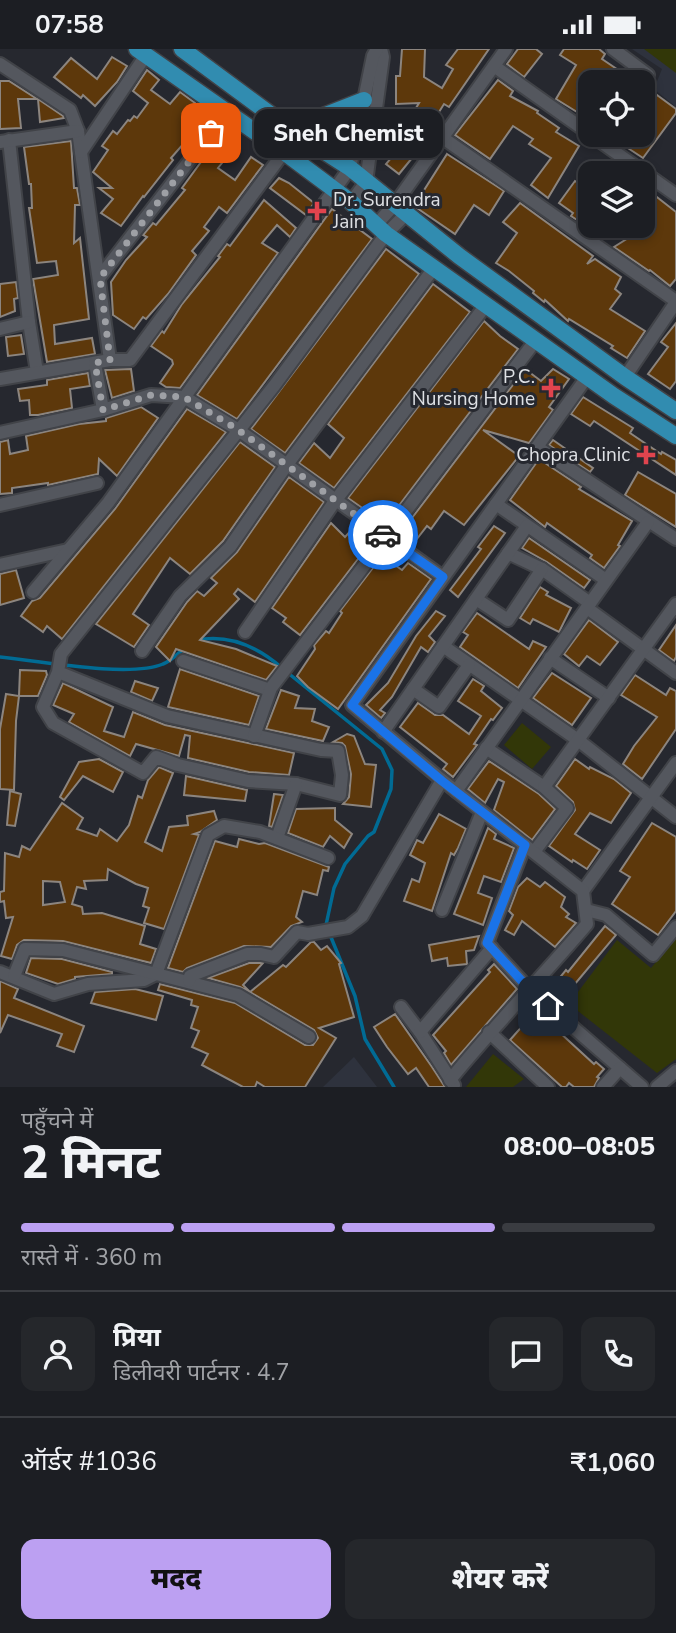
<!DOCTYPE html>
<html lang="hi">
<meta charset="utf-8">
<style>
body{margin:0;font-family:"Nunito Sans","Noto Sans Devanagari",sans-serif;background:#25272b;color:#f1f3f6;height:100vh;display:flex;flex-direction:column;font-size:26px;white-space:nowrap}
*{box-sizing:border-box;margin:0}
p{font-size:23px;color:#a0a2a6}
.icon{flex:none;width:38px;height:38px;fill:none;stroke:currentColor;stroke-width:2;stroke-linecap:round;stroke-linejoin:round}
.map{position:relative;height:1038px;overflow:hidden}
.side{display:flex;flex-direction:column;background:#1c1e23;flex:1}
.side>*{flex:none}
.buttons{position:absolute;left:578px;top:21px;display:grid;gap:14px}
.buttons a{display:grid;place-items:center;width:77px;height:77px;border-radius:14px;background:#1c1e23;box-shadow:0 4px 10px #0003,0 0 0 2px #3a3c41;font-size:35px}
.pin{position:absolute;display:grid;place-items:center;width:60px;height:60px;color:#fff;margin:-30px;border-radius:14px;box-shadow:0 4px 10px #0006}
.courier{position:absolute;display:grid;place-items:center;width:70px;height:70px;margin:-35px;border:5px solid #1a73e8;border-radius:50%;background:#fff;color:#222;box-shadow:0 2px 9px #0007}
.bubble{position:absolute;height:49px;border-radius:14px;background:#1c1e23;box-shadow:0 4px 10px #0003,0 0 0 2px #3a3c41;font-size:23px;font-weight:800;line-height:49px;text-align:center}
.summary em{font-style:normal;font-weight:800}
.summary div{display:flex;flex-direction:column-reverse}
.summary{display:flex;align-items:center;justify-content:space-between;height:119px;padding:0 21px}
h1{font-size:46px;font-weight:800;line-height:52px}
.bar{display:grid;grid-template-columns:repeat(4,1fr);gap:10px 7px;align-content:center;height:84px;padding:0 21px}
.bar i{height:9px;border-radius:5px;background:#3a3c41}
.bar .current{background:#bca0f2}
.bar p{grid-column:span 4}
.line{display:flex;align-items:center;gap:18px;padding:0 21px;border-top:2px solid #3a3c41}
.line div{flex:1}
.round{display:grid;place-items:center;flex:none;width:74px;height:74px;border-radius:14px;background:#25272b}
.primary-button{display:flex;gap:14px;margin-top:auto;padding:14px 21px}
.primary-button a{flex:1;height:80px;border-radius:14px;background:#bca0f2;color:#111;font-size:28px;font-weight:800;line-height:80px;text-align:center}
.primary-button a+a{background:#25272b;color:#f1f3f6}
.status{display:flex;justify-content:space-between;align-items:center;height:49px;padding:0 35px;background:#1c1e23;direction:ltr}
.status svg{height:19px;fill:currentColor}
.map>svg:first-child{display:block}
.built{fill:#2e323d}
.green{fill:#323708}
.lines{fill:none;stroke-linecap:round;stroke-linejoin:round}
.stream{stroke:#016b94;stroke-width:3.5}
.building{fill:#5d380b;stroke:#8c857f;stroke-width:2;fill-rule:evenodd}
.minor-casing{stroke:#414348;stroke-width:16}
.major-casing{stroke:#414348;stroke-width:19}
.minor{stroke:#54575e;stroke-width:12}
.major{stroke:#318cb0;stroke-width:16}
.done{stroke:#9ea0a5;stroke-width:7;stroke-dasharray:0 12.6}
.route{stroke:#1a73e8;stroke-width:9}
.health-dot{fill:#e0444e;stroke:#26282f;stroke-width:2.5}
.labels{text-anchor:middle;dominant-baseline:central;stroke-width:6;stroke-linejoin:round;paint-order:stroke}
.poi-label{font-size:19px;fill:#dfe1e5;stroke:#26282f;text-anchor:end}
</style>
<div class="status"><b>07:58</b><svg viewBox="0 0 49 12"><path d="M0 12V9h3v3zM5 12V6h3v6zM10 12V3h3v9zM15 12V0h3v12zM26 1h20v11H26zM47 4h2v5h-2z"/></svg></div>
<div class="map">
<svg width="676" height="1038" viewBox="0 0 676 1038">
<rect width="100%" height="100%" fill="#26282f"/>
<g class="built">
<path d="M632,0H676V58L654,40L662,20Z"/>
<path d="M354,1008L377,1038H323Z"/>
</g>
<g class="green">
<path d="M644,0H676V24Z"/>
<path d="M522,674L551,698L532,720L504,696Z"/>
<path d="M676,889V1010L657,1024L569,955L617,891L651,919Z"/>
<path d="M493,1005L524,1030L513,1038H466Z"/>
</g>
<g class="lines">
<g class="stream">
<path d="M197,591C229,585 258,598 282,619"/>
<path d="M0,608C38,612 130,629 163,615C171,612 178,604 185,599"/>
<path d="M288,624L382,700L392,721L391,740L374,783L368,787L345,815L334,839L326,876L355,947L365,990L394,1038"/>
</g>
</g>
<g class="building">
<path d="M402,0H425L424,28L442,39L453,20L446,16L458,0H489L449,58L444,55L434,71L429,68L420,82L426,86L423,90L426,92L399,125L386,115L416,79L407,74L419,54L396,55V27H400Z"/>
<path d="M518,0H536L542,5L524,28L507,15Z"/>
<path d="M564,0H599L605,5L602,10L636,33H590V71L556,50L576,16L560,6Z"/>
<path d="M112,8L127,17L117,33L95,57L83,46L81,49L54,28L71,9L97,30Z"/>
<path d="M147,21L159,31L151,41L170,55L180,43L195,54L193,57L207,68L171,109L173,111L144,148L143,147L121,177L101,164L113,150L99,139H112L93,123L108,101L102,97L113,82L117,85L128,71L130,72L134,67L137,69L148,54L133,42Z"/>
<path d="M498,31L513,42L510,47L538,62L537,64L559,79L556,83L579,97L548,149L531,136L551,109L529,95L533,90L513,77L490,110L455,86Z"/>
<path d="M0,32H9L37,50H18L21,79L0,80Z"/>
<path d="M642,35L676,60V64L643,109L608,86H642Z"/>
<path d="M38,50L63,67L64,69L40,73Z"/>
<path d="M228,76L236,83L220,104L226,109L218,119L235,131L251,108L263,116L227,164L219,158L204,178L209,182L192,202L196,206L168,245L146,270L143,268L134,280L113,266L111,233L126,211L147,188L143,186L153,174L156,176L185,141L182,139Z"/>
<path d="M71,92L74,139H77L80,156H75L74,194L80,189L89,270L54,276L55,295L92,289L95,305L47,313L33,230L58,226L56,212L37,214L29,159H32L31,135H29L24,98Z"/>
<path d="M447,105L504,142L489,166L474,156L455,185L414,157Z"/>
<path d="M279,129L289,134L314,154L306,166L270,139Z"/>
<path d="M575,132L590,142V177H613L605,189L571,167L573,164L559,154Z"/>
<path d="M642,142L651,149L653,145L676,163V230L670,237L650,221L649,222L614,198L633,186L642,177Z"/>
<path d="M264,151L296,179L290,188L277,176L262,194L278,204L180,339L166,338L160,334L173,315L172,311L151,297L162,282L164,284L182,255L220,208L218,207L227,195L230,197Z"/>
<path d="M520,154L593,207L587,215L595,210L621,228L615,240L621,245L610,260L645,282L627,309L611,299L613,297L569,270L568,272L545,251L544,253L533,244L534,242L509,222L496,214L517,184L503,173Z"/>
<path d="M332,160L372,190L237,370L197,346Z"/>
<path d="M386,200L419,225L285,404L251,380Z"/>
<path d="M16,233L18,249L14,250L15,262L0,268V235Z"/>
<path d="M433,235L470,263L334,439L299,414L314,394L330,409L344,389L328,375Z"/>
<path d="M484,272L500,287L518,300L385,475L348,449Z"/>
<path d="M676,274V332L670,340L648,325L668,298L661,293Z"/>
<path d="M21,286L24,305L8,307L6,288Z"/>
<path d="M131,320L134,342L112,349L105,321Z"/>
<path d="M525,320L541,332L553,320L569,330L549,358L553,361L529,394L483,381L519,407L464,476L444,462L431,480L427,477L413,495L399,486Z"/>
<path d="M88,324L90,337L70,340L72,359L38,366H30L29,351L20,352L18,340L47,336V331Z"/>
<path d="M583,348L633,379L630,384L661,405L662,403L676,411V426L594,372L590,377L571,365Z"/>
<path d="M141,358L158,369L117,427L99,410L98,425L48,436V434L12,439V444L0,445V393L8,391L10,405L28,401L26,387L79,375L106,372V369Z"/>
<path d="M187,360L226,383L62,590L47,577L43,583L21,567L32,552L40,549L115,460Z"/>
<path d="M553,391L593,419L590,423L549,396Z"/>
<path d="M240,393L275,418L223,492L190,525L170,509L133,565L149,576L134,598L96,575Z"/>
<path d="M539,410L581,438L579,440L632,472L618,496L620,497L604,519L590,509L592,506L547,474L545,478L510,451Z"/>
<path d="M638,423L676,445V478L625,446Z"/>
<path d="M289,428L324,453L255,553L238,540L234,545L239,550L200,591L236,600L277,617L266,631L176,600L170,612L156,598L187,553L197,542L204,547L217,534L211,529L237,503Z"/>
<path d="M331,474L345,488L356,476L374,489L300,586L283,573L286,569L272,559Z"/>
<path d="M494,477L505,484L458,548L450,541L481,500L478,498Z"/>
<path d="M529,489L590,531L584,539L547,513L522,499Z"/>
<path d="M382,507L402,521L408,514L431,530L338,660L308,638L297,627L315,600L314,596L326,582L329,584L342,564L340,562Z"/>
<path d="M16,521L24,549L0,556V525Z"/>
<path d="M540,538L548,543L546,546L571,559L559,583L533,570L530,575L520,569Z"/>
<path d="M436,562L445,567L429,587L435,593L428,603L421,598L392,648L380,661L385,664L381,669L366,656L388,634L416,587Z"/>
<path d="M477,564L529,600L533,592L546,598L518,639L460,598L468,586L463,583Z"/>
<path d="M589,571L618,593L600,616L587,607L579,617L564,605Z"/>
<path d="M676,576V608L674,612L659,601Z"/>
<path d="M180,620L259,647L249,676L168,658Z"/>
<path d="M20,621L46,622L47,626L38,647H19Z"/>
<path d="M552,624L591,649L572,676L533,649Z"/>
<path d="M635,626L666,646L670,639L676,642V680L642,730L623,715L634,697L657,668L621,646Z"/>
<path d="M473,630L484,637L481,642L502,659L493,671L491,670L474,695L477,696L453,728L443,720L447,715L400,678L418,654L435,666H443L469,685L481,667L458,652Z"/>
<path d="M135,632L158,639L152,652L131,643Z"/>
<path d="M63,634L113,658L104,682L124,688L133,663L165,676L294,704L289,726L249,723L188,709L190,687L185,686L179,707L136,695L130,707L69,673L74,665L53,656Z"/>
<path d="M281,641L299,647L295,659L315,660L312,672L329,678L323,692L266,680Z"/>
<path d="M6,645L19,647L16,672L14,741L0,740V680Z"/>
<path d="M347,685L354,687L365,715L376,716L371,758L343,755L349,748L351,725L345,697L342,694L333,693Z"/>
<path d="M99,710L123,723L113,743L83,727L64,751L60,748L79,713Z"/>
<path d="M575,710L589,720L590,718L614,730L631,744L611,774L590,764L575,785L600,801L587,820L573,811L572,813L549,797L575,761L573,753L556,737Z"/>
<path d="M489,712L539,745L555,760L532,791L494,761L504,733L498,730L485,754L468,740Z"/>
<path d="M159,718L173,724L145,793L162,802L169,778L188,776L187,767L214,762L217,771L200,783L194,785L199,786L164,880L144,874L149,859L143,857L148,839L136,835L108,820L107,831L84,832L86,840L77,838L72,855L82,858L83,865L102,864L145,877L140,895L156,900L151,914L63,892L24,891L17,896L12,910L1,907L13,868L6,869L4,852L0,853V843L4,842L5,804L19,808L22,797L30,801L62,754L83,769L77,780L97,787L100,780L117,792L129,776L138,747L142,749L148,731ZM43,832L60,833L65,853L43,856Z"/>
<path d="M186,727L247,741L245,752L184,746Z"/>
<path d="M10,742L21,745L15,777L7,776Z"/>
<path d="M274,745L283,746L272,778L269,777Z"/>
<path d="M335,759V771L352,785L344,799L330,787L323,798L288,784L296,760Z"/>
<path d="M439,765L466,780L458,799L454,806L451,804L432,862L404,852L412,830L419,833L425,814L410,806L417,791L423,794Z"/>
<path d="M652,774L676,788V862L658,886L612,855L630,828L620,822Z"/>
<path d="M488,779L496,785L494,790L514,799L501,833L484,827L478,844L492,849L483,876L454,865Z"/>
<path d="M239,790L259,795L265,794L329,818L328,822L323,821L317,846L303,842L296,868L302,873L291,877L271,898L244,897L187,919L183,923L168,919L215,792L237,798Z"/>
<path d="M527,829L540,838L545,833L565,848L561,858L569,865L566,868L576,874L555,898L522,872L514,886L505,881L513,866L509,862L518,838Z"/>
<path d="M605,877L616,886L559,954L547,944L566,921L568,923Z"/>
<path d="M479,887L474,901L466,902L467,915L448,917L447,909L432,912L429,896Z"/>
<path d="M311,893H314L321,901L327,897L341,914L339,915L354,968L319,979L336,989L305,1038H265L257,1033L255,1038H243L202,1016L208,1005L192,998L199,982L191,979L198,958L191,956L192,951L158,941L160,935L235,954L305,996H313L318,989L314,981L250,943L283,916L286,918Z"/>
<path d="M31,909L62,910L112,923V925L75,928V930L58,935L26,924Z"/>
<path d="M249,914H263L243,936L250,943L240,938L208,929Z"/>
<path d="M494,915L517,940L451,1016L444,1004L446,1002L433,986L490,923L488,921Z"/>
<path d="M0,932L18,940L14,949L84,977L74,1003L57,997L62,985L8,966L0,984Z"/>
<path d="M135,940L163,947L156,971L91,954L95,943Z"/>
<path d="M532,958L594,1015L596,1013L604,1020L597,1028L599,1029L594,1038H574L569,1034L566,1038H562L510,991L526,973L522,970Z"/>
<path d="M395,965L432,1018L445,1038H429L416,1019L408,1025L387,998L374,978Z"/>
</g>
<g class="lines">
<g class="minor-casing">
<g id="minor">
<path d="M613,0L648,26"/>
<path d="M0,15L70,61L78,82L110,311"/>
<path d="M494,17L590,85"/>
<path d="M591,86L676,146"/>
<path d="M443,89L676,252"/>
<path d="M9,91L29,273L37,323"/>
<path d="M0,93L78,82"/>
<path d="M81,103L146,6"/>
<path d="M351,153L366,133L383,8L381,0"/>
<path d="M376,176L395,155L506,0"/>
<path d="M99,229L227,63"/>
<path d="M0,280L29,273"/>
<path d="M625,328L676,253"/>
<path d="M0,330L110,311H130L284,103"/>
<path d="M103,361L151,346L184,348L237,380L443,528"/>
<path d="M0,384L103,361L95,314"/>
<path d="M537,398L676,490"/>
<path d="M496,455L606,531"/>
<path d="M0,456L97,434"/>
<path d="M508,504L542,520L590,554"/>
<path d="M0,516L68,501"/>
<path d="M33,543L108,454L350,119L373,7L377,0"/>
<path d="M476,550L508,571L542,520"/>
<path d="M587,559L676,624"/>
<path d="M245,583L335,452L486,256"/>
<path d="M443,597L578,691L676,768"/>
<path d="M142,602L180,547L230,498L286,417L434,219"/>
<path d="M550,609L609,649"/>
<path d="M183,612L270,641"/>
<path d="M58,623L167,667L321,701L338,702L342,726L340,746L296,735L248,732L178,716L156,708L143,724L53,674L43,658L58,623L61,605L274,337L386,185L407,164"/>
<path d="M413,640L439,658L469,616"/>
<path d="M383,683L527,477"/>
<path d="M254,687L271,639L536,291"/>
<path d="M486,699L544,738L567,759L534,803"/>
<path d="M544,738L676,555"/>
<path d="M456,742L648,473"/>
<path d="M277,789L296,735"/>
<path d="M525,796L487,894L530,941L642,1038"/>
<path d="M583,842L676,714"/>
<path d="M442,861L482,763"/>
<path d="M586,861L606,866L653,906L676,878"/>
<path d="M0,923L54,945L88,935L144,931L156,925L208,786L224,777L260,783L328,809"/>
<path d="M14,927L25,900L63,901L238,946L309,988"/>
<path d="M189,932L190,927L247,905H261L274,908L297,883L308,885L348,878L362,867L442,731"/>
<path d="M401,958L420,983L454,1036"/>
<path d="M420,983L492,899"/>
<path d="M489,983L548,1038"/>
<path d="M450,1031C494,977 542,928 587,875L583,842L442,731L352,656L587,328"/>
<path d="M603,1038L620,1019"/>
<path d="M657,1038L676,1022"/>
</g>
</g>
<g class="major-casing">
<g id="major">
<path d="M137,0L284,103L351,153L386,185L614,347L676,387"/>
<path d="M182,0L297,85L350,119L459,207L625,328L676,362"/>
<path d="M290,80L364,51"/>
</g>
</g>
<use href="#minor" class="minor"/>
<use href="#major" class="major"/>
</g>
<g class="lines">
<path class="done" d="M211,84L100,229L110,311L95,314L103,361L151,346L184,348L237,380L383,486"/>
<path class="route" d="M383,486L443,528L352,656L442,732L525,796L487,894L530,941L548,957"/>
</g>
<g class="health-dot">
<path d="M313.5 151.5h7v7h7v7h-7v7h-7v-7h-7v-7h7z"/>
<path d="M547.5 328.5h7v7h7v7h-7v7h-7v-7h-7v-7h7z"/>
<path d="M642.5 395.5h7v7h7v7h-7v7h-7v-7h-7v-7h7z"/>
</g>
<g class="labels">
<g class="poi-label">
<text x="333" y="151" text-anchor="start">Dr. Surendra<tspan x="333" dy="22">Jain</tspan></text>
<text x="535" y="328">P.C.<tspan x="535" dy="22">Nursing Home</tspan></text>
<text x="630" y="406">Chopra Clinic</text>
</g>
</g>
</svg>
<div class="buttons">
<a><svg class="icon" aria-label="locate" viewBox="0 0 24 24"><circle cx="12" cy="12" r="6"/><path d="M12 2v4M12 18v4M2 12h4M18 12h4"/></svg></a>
<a><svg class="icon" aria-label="layers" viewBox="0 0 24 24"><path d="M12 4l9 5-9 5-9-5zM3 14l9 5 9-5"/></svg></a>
</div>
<div class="pin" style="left:211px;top:84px;background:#ea580c"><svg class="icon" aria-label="bag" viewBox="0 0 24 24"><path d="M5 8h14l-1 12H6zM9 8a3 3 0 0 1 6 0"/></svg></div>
<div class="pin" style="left:548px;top:957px;background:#1f2937"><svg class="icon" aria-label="home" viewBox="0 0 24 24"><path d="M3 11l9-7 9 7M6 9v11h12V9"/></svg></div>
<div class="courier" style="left:383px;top:486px"><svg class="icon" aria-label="car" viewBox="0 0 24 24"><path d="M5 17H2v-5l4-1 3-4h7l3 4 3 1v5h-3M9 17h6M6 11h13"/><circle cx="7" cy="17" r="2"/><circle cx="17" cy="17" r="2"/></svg></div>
<div class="bubble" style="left:254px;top:60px;width:189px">Sneh Chemist</div>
</div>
<section class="side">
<div class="summary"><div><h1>2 मिनट</h1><p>पहुँचने में</p></div><em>08:00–08:05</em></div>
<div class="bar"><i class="current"></i><i class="current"></i><i class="current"></i><i></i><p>रास्ते में · 360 m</p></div>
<div class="line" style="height:126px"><a class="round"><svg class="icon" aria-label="person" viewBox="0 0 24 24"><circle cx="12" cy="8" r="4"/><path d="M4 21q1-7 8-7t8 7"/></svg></a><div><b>प्रिया</b><p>डिलीवरी पार्टनर · 4.7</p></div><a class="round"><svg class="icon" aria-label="chat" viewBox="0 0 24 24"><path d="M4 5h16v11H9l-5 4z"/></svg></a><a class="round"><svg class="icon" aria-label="phone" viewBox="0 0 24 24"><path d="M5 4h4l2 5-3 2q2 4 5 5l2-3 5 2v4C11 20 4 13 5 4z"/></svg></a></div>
<div class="line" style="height:91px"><div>ऑर्डर #1036</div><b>₹1,060</b></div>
<div class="primary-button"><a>मदद</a><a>शेयर करें</a></div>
</section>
